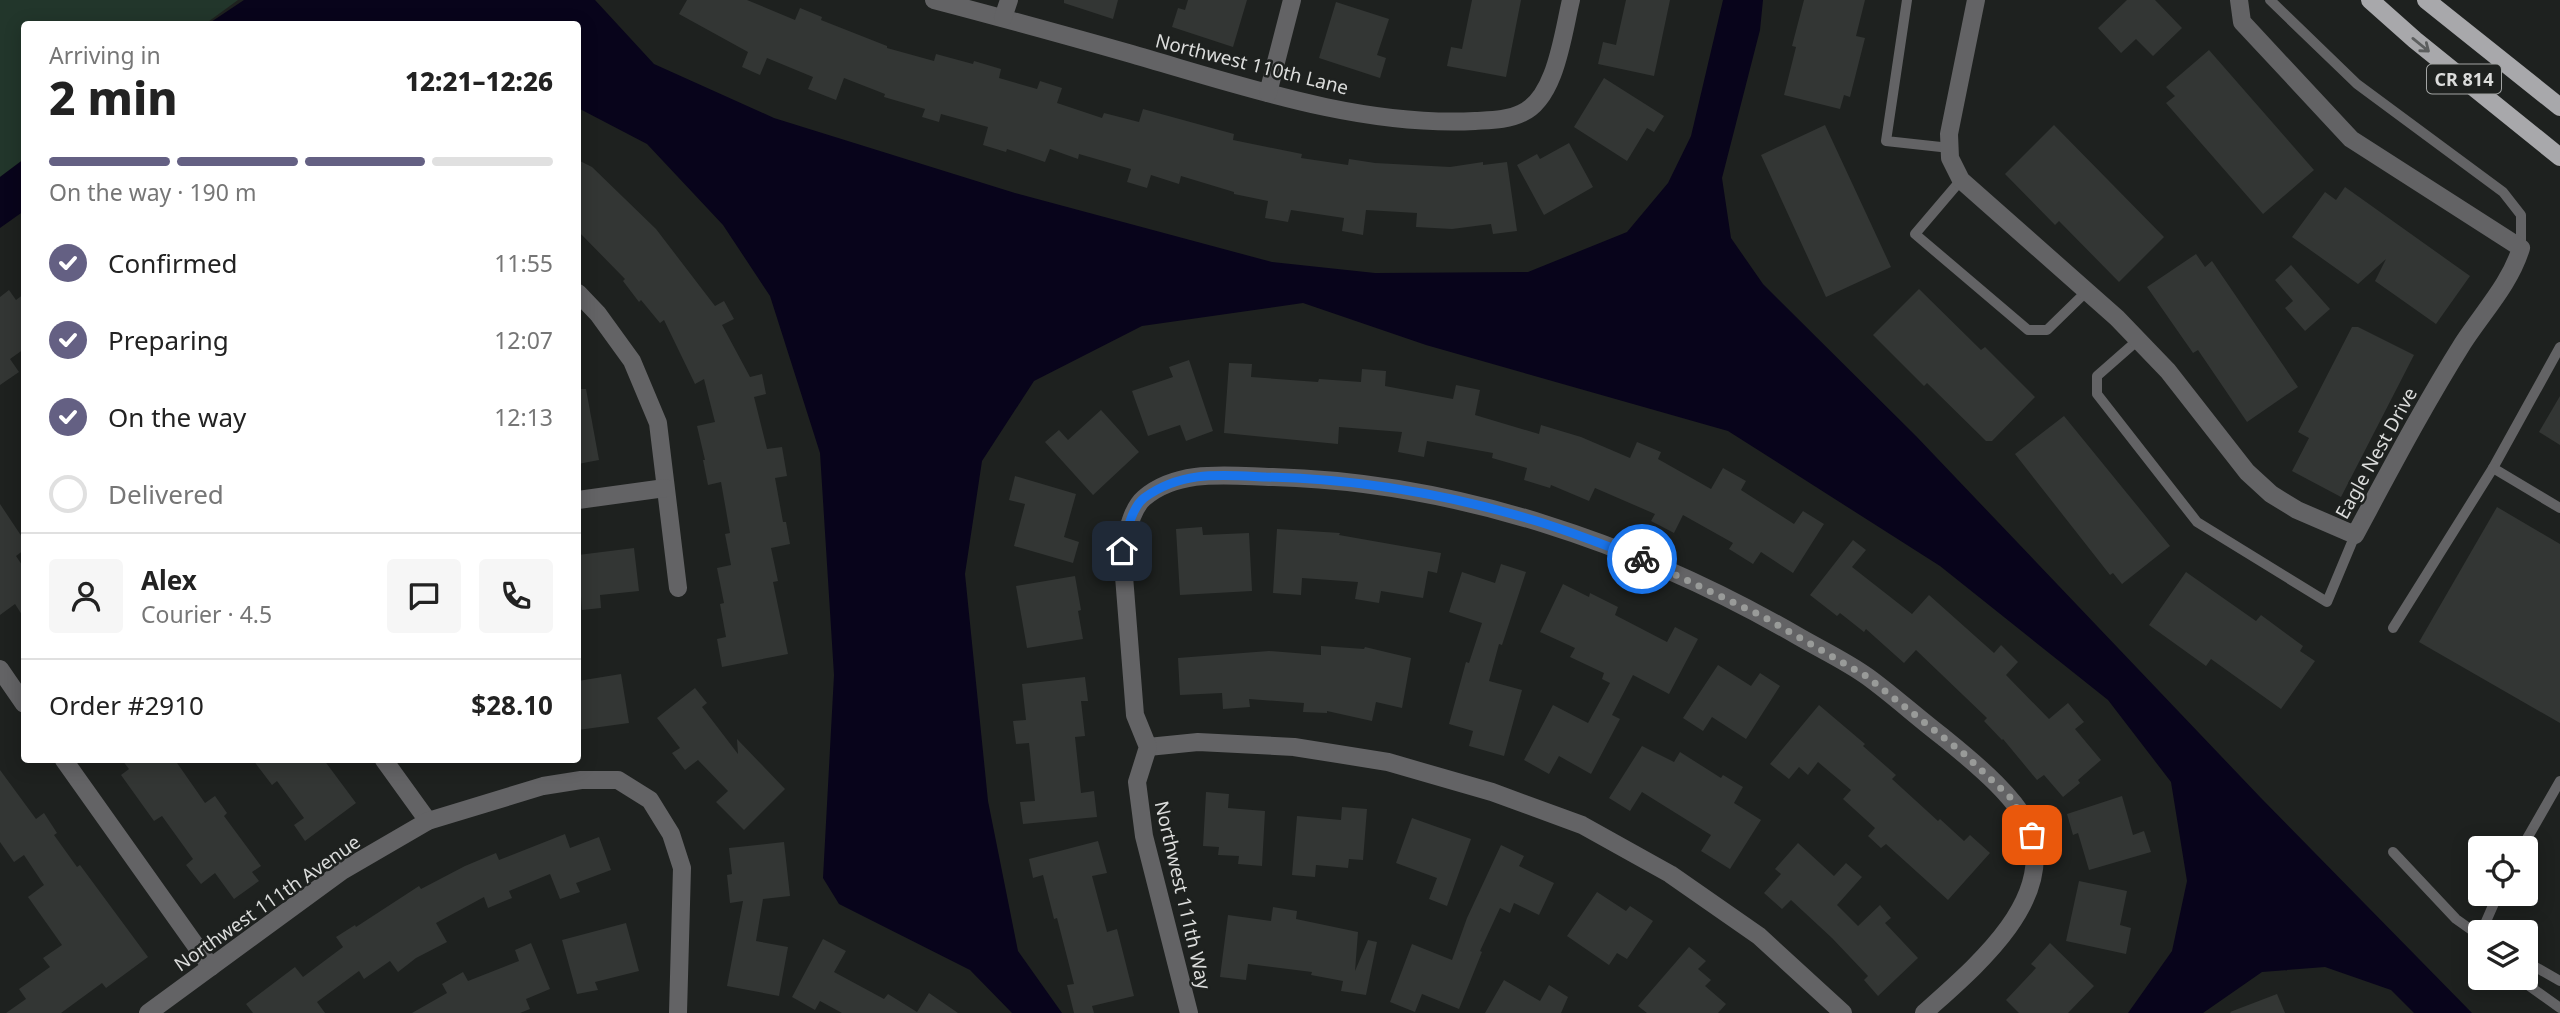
<!DOCTYPE html>
<meta charset="utf-8">
<style>
body{margin:0;font-family:"Noto Sans",sans-serif;background:#f6f6f6;color:#222;height:100vh;display:flex;flex-direction:column;font-size:26px;white-space:nowrap}
*{box-sizing:border-box;margin:0}
p{font-size:23px;color:#767676}
.icon{flex:none;width:38px;height:38px;fill:none;stroke:currentColor;stroke-width:2;stroke-linecap:round;stroke-linejoin:round}
.map{position:relative;flex:1;overflow:hidden}
.sheet{position:absolute;left:21px;top:21px;width:560px;height:742px;display:flex;flex-direction:column;background:#fff;border-radius:7px;box-shadow:0 4px 18px #0003}
.sheet>*{flex:none}
.fabs{position:absolute;left:2468px;top:836px;display:grid;gap:14px}
.fabs a{display:grid;place-items:center;width:70px;height:70px;border-radius:7px;background:#fff;box-shadow:0 4px 18px #0003;font-size:35px}
.pin{position:absolute;display:grid;place-items:center;width:60px;height:60px;color:#fff;margin:-30px;border-radius:14px;box-shadow:0 4px 10px #0006}
.courier{position:absolute;display:grid;place-items:center;width:70px;height:70px;margin:-35px;border:5px solid #1a73e8;border-radius:50%;background:#fff;color:#222;box-shadow:0 2px 9px #0007}
.head em{font-style:normal;font-weight:800}
.head div{display:flex;flex-direction:column-reverse}
.head{display:flex;align-items:center;justify-content:space-between;height:119px;padding:0 28px}
h1{font-size:46px;font-weight:800;line-height:52px}
.bar{display:grid;grid-template-columns:repeat(4,1fr);gap:10px 7px;align-content:center;height:84px;padding:0 28px}
.bar i{height:9px;border-radius:5px;background:#e0e0e0}
.bar .on{background:#646083}
.bar p{grid-column:span 4}
.line{display:flex;align-items:center;gap:18px;padding:0 28px;border-top:2px solid #e0e0e0}
.line div{flex:1}
.round{display:grid;place-items:center;flex:none;width:74px;height:74px;border-radius:7px;background:#f6f6f6}
ol{padding:0 28px;list-style:none}
li{display:flex;align-items:center;gap:21px;height:77px}
li p{margin-inline-start:auto}
li .icon{padding:7px;border-radius:50%;background:#646083;color:#fff;stroke-width:4}
li:last-child{color:#767676}
li i{width:38px;height:38px;border:4px solid #e0e0e0;border-radius:50%}
.map>svg:first-child{display:block}
.green{fill:#22362b}
.water{fill:#08041b}
.building{fill:#333634}
.lines{fill:none;stroke-linecap:round;stroke-linejoin:round}
.lane{stroke:#636365;stroke-width:10}
.street{stroke:#636365;stroke-width:18}
.primary{stroke:#a8a8ab;stroke-width:18}
.oneway{stroke:#5c5e5e}
.done{stroke:#999b99;stroke-width:7;stroke-dasharray:0 12.6}
.route{stroke:#1a73e8;stroke-width:9}
.labels{text-anchor:middle;dominant-baseline:central;stroke-width:5;stroke-linejoin:round;paint-order:stroke}
.shield{fill:#1e211f;stroke:#a2a4a3;stroke-width:2}
.shield-label{font-size:18px;font-weight:bold;fill:#dbdcdb}
.street-label{font-size:19px;fill:#dbdcdb;stroke:#1e211f}
</style>
<div class="map">
<svg width="2560" height="1013" viewBox="0 0 2560 1013">
<rect width="100%" height="100%" fill="#1e211f"/>
<path class="green" d="M0,0H238L205,24H24V159L0,177Z"/>
<g class="water">
<path d="M244,0H595L654,64L774,118L1015,193L1272,262L1375,273L1528,272L1627,232L1668,183L1691,136L1723,0H1763L1760,30L1722,178L1731,238L1763,284L1916,436L2261,798L2472,1013H2414L2391,990L2325,967L2262,972L2203,1013H2128L2172,951L2187,881L2171,782L2108,700L1940,566L1728,431L1426,345L1303,303L1142,326L1034,381L982,461L965,574L988,801L1018,951L1062,1013H1012L970,970L839,904L823,878L834,675L820,453L770,296L723,225L647,144L578,108V24H208Z"/>
<path d="M24,159V211L0,228V177Z"/>
</g>
<g class="building">
<path d="M687,0H747L795,20L800,8L822,17L821,20L887,46V48L934,61L936,54L973,64L974,61L1001,69L999,78L1037,89L1040,81L1062,88L1057,103L1102,118L1104,113L1139,122L1143,109L1234,134L1233,140L1302,154L1301,158L1348,165L1349,159L1375,163L1450,167L1483,162V165L1507,162L1517,231L1493,234L1491,224L1452,229L1416,227L1417,213L1366,210L1363,235L1342,231L1344,218L1291,210L1288,222L1265,218L1268,201L1234,194V192L1181,176L1179,184L1151,175L1147,188L1127,182L1131,169L1079,154L1078,159L1050,149L1045,162L1007,149L1006,152L983,145L988,127L941,114L939,122L922,117L925,109L884,97L885,94L844,78L836,100L808,89L813,77L767,58L760,75L742,67L748,52L679,14Z"/>
<path d="M1064,0H1118L1113,19L1064,3Z"/>
<path d="M1188,0H1247L1233,47L1172,27L1178,8L1185,10Z"/>
<path d="M1472,0H1521L1506,77L1447,66L1451,47L1462,49Z"/>
<path d="M1626,0H1670L1654,76L1598,64L1603,42L1616,45Z"/>
<path d="M1804,0H1865L1856,36L1865,38L1850,97L1844,95L1840,109L1784,95L1796,47L1792,46Z"/>
<path d="M2127,0H2155L2182,28L2153,56L2136,39L2121,53L2098,28Z"/>
<path d="M1336,2L1389,19L1377,55L1386,58L1380,78L1319,58Z"/>
<path d="M2209,50L2314,170L2263,214L2166,103L2175,96L2166,87Z"/>
<path d="M1604,78L1664,116L1654,132L1647,128L1627,161L1574,127Z"/>
<path d="M1825,125L1891,267L1826,297L1761,155Z"/>
<path d="M2054,125L2164,237L2119,282L2059,221L2055,225L2005,174Z"/>
<path d="M1569,143L1593,187L1544,215L1517,165L1537,154L1540,159Z"/>
<path d="M578,160L592,167L656,229L715,306L724,301L734,319L722,325L750,377L762,374L766,394L754,397L767,449L782,447L787,476L775,478L783,522H786L790,544L771,548L778,581L773,582L788,654L722,667L717,639L726,637L720,604L724,603L717,568L731,565L725,534L730,533L721,482L708,485L703,460H705L697,426L715,422L704,379L695,384L664,320L660,323L641,300L639,302L623,281L625,279L578,231Z"/>
<path d="M2345,187L2470,276L2436,324L2375,281L2386,259L2358,284L2292,237L2325,192L2336,200Z"/>
<path d="M2196,254L2205,267L2212,261L2298,387L2247,422L2198,350L2193,353L2147,287Z"/>
<path d="M2291,265L2330,309L2305,331L2285,308L2293,301L2275,280Z"/>
<path d="M1919,289L1981,350L1985,347L2035,397L1992,441H1986L1927,383L1924,386L1873,335Z"/>
<path d="M9,290L16,300L24,294V349L10,359L19,372L0,385V297Z"/>
<path d="M2352,327H2358L2414,355L2341,497L2292,471L2309,438L2298,432Z"/>
<path d="M1189,360L1213,431L1186,441L1180,425L1148,436L1132,391L1173,377L1169,367Z"/>
<path d="M1229,363L1252,364L1251,377L1318,382L1319,379L1361,382L1362,369L1386,371L1385,386L1453,399L1456,385L1480,390L1475,415L1539,434L1541,425L1581,437L1630,458L1637,442L1661,452L1658,459L1711,489L1723,468L1746,481L1741,490L1794,524L1803,511L1824,524L1793,573L1761,552L1753,564L1729,549L1733,543L1683,515L1674,533L1651,521L1655,514L1595,488L1589,501L1551,485L1550,488L1524,480L1527,468L1492,458L1493,453L1427,441L1424,457L1398,452L1402,432L1339,427L1338,444L1224,433Z"/>
<path d="M578,389H586L599,460L578,464Z"/>
<path d="M2560,396V445L2539,432Z"/>
<path d="M1101,410L1139,452L1093,495L1045,442L1059,430L1068,440Z"/>
<path d="M2064,416L2170,546L2122,584L2113,573L2110,575L2015,454Z"/>
<path d="M1015,476L1076,494L1064,537L1079,542L1073,563L1014,546L1025,504L1009,500Z"/>
<path d="M0,504L24,540V550L16,556L24,568V618L15,604L0,615Z"/>
<path d="M2497,507L2560,544V723L2419,642Z"/>
<path d="M1202,527L1203,535L1249,533L1252,591L1180,595L1176,529Z"/>
<path d="M1277,529L1340,533L1339,535L1441,553L1437,573L1428,571L1423,598L1381,591L1379,603L1355,599L1358,582L1302,578L1301,595L1273,593Z"/>
<path d="M1853,540L1866,550L1852,567L1912,614L1929,595L1994,653L2001,645L2018,662L2006,675L2049,719L2068,703L2084,722L2075,729L2101,760L2078,780L2080,783L2063,797L2044,775L2037,780L2003,739L2002,740L1984,721L1987,718L1916,650L1904,663L1866,629L1864,632L1840,613L1837,616L1810,595Z"/>
<path d="M634,548L639,591L600,595L601,608L582,610L578,555Z"/>
<path d="M1501,564L1526,572L1502,645L1499,644L1489,681L1522,690L1504,756L1469,746L1473,731L1449,724L1466,662L1469,663L1482,623L1449,612L1462,572L1495,583Z"/>
<path d="M2186,572L2256,621L2261,615L2303,646L2300,651L2315,661L2281,709L2211,659L2206,666L2149,625Z"/>
<path d="M1075,576L1081,610L1078,611L1083,639L1027,648L1016,586Z"/>
<path d="M1563,584L1589,597L1590,593L1618,607L1615,615L1667,642L1675,627L1698,639L1669,694L1633,675L1612,715L1620,719L1591,774L1559,756L1549,774L1524,760L1553,705L1588,723L1610,683L1602,679L1604,673L1570,657L1575,648L1540,632Z"/>
<path d="M1321,646L1364,649L1365,647L1411,658L1402,708L1376,702L1372,721L1327,711V713L1303,712L1304,703L1249,699L1250,707L1223,709L1222,693L1180,695L1178,658L1269,651L1321,655Z"/>
<path d="M1718,665L1751,686L1760,673L1780,686L1746,739L1712,717L1703,731L1683,718Z"/>
<path d="M621,674L629,723L578,730V681Z"/>
<path d="M1085,677L1088,701H1081L1085,736L1075,737L1081,793L1094,791L1097,817L1023,824L1020,802L1035,801L1029,743L1016,744L1013,721L1026,720L1022,684Z"/>
<path d="M695,688L707,703L702,707L738,754L737,739L785,789L744,830L716,802L728,791L698,760L685,770L672,753L680,748L657,718Z"/>
<path d="M1819,705L1865,744L1863,746L1896,775L1892,779L1938,821L1940,819L1964,841L1970,835L1990,853L1948,900L1886,844L1881,848L1868,836L1875,828L1843,799L1851,790L1818,762L1808,775L1799,767L1789,779L1770,764Z"/>
<path d="M1642,746L1674,762L1680,752L1721,778L1723,775L1743,787L1734,803L1761,820L1730,869L1701,851L1711,835L1642,792L1630,811L1609,798Z"/>
<path d="M122,760H175L205,803L215,796L227,813L224,816L261,866L252,872L259,881L234,899L215,873L201,884L186,865L193,859L162,816L154,821L121,775L129,769Z"/>
<path d="M253,760H324L356,803L305,841L294,825L304,818L277,781L272,785Z"/>
<path d="M0,770L36,819L44,813L57,833L54,835L77,867L80,865L148,957L106,988L102,983L61,1013H6L26,999L19,989L50,967L43,958L62,945L28,897L44,885L24,855L14,862L0,842Z"/>
<path d="M1206,792L1229,794L1228,808L1265,811L1262,866L1238,864L1239,856L1218,855L1219,847L1203,846Z"/>
<path d="M2122,796L2133,835L2144,831L2151,852L2089,870L2078,833L2073,835L2067,814Z"/>
<path d="M1342,807L1367,809L1363,860L1349,859L1348,868L1316,865L1315,877L1292,875L1297,816L1341,820Z"/>
<path d="M1412,818L1471,839L1447,906L1429,899L1437,878L1396,863Z"/>
<path d="M565,834L570,848L599,837L611,870L576,883L580,892L560,899L550,874L509,891L512,898L488,908L484,897L436,923L447,942L416,958L398,972L390,961L364,979L359,971L317,1002L325,1013H253L246,1004L295,967L303,977L343,947L336,937L355,925L356,927L419,886L421,889L465,866L496,853L499,860Z"/>
<path d="M1098,841L1107,873L1092,876L1107,932L1117,929L1134,996L1092,1006L1094,1013H1074L1067,985L1074,984L1057,918L1054,919L1043,875L1033,878L1029,859Z"/>
<path d="M784,842L790,896L763,899L756,941L788,947L779,996L727,986L743,901L730,903L727,875L732,874L729,848Z"/>
<path d="M1798,843L1834,876L1846,863L1862,877L1837,905L1858,926L1880,905L1891,918L1885,923L1918,958L1878,996L1864,980L1868,976L1832,938L1791,900L1782,909L1764,893L1781,874L1775,869Z"/>
<path d="M1501,845L1524,856L1519,866L1554,883L1539,915L1514,903L1510,913L1500,908L1480,951L1482,952L1459,1009L1422,994L1415,1012L1390,1002L1412,944L1452,960L1467,918Z"/>
<path d="M2079,881L2127,891L2120,925L2131,928L2126,954L2066,941Z"/>
<path d="M1597,892L1626,911L1630,906L1653,921L1627,959L1617,953L1609,965L1567,936Z"/>
<path d="M1273,907L1297,911L1296,919L1358,932L1355,971L1368,940L1377,942L1366,995L1341,991L1343,981L1311,975L1312,972L1248,964L1246,980L1220,977L1228,915L1271,921Z"/>
<path d="M626,923L639,971L595,982L598,990L577,994L562,940Z"/>
<path d="M823,939L846,951L834,972L884,999L888,994L917,1012L929,993L958,1013H842L820,1001L815,1010L792,997Z"/>
<path d="M531,943L550,989L526,999L530,1009L520,1013H412L447,993L442,984L463,972L468,981L519,961L515,950Z"/>
<path d="M2050,943L2094,986L2068,1013H2019L2006,1000L2036,968L2031,964Z"/>
<path d="M1689,947L1706,961L1698,969L1711,980L1705,986L1726,1004L1718,1013H1647L1638,1006Z"/>
<path d="M1504,980L1540,1001L1549,985L1568,997L1561,1013H1485Z"/>
<path d="M2277,994L2285,1013H2231L2230,1012Z"/>
</g>
<g class="lines">
<g class="lane">
<path d="M1907,0L1886,141L1950,148"/>
<path d="M2270,0L2357,84L2503,192L2521,215V248"/>
<path d="M1961,180L1915,234L2028,330H2047L2087,291"/>
<path d="M2138,340L2097,376V394L2197,522L2327,602L2355,535"/>
<path d="M2560,347L2493,468L2560,508"/>
<path d="M2393,628L2493,468"/>
<path d="M2521,849L2560,781"/>
<path d="M2393,852L2456,919L2480,936"/>
<path d="M2481,933L2498,894"/>
<path d="M2525,961L2560,981"/>
<path d="M2518,978L2560,1008"/>
</g>
<g class="street">
<path d="M934,0C999,17 1064,35 1128,53C1240,85 1358,127 1475,121C1490,120 1508,120 1522,113C1556,98 1563,33 1571,0"/>
<path d="M1976,0L1949,134L1950,158L1961,180L2117,318L2168,371L2247,472L2271,494L2297,510L2355,535C2390,470 2424,405 2463,343C2483,312 2510,284 2521,248L2351,139L2242,22L2239,0"/>
<path d="M1003,18L1009,0"/>
<path d="M1268,93L1292,0"/>
<path d="M578,293L598,314L632,361L658,423L678,588"/>
<path d="M578,500L665,488"/>
<path d="M0,669L24,704"/>
<path d="M1148,747L1198,742L1294,747L1388,762L1492,792L1582,825L1670,874L1759,936L1843,1013"/>
<path d="M64,760L211,967"/>
<path d="M384,760L428,821"/>
<path d="M148,1013L342,871L428,821L543,786L581,780H618L650,800L671,834L682,868L678,1013"/>
<path d="M1189,1013L1144,836L1137,782L1148,747L1135,715L1122,551C1127,535 1131,509 1144,498C1179,468 1230,476 1273,477C1456,482 1638,544 1796,635C1820,649 1846,661 1868,677C1894,696 1918,718 1943,737C1970,759 2024,802 2032,836C2051,907 1970,971 1924,1013"/>
</g>
<g class="primary">
<path d="M2370,0L2415,40L2560,157"/>
<path d="M2426,0L2560,107"/>
</g>
</g>
<defs><path id="oneway-shaft" d="M-6 0H5M1.5-3L5.5 0L1.5 3" fill="none" stroke-width="1.6" stroke-linecap="round" stroke-linejoin="round" transform="scale(1.75)"/></defs>
<use class="oneway" href="#oneway-shaft" transform="translate(2421 45) rotate(39)"/>
<g class="lines">
<path class="done" d="M1642,559L1762,616L1866,676L1963,753L2011,798L2032,835"/>
<path class="route" d="M1122,551C1126,535 1131,508 1144,498C1182,470 1222,475 1266,477C1357,479 1446,494 1533,520C1570,531 1606,546 1642,559"/>
</g>
<g class="labels">
<rect class="shield" x="2427" y="64.5" width="74" height="29" rx="5"/>
<g class="shield-label">
<text x="2464" y="79">CR 814</text>
</g>
<g class="street-label">
<text transform="translate(1252 64) rotate(14)">Northwest 110th Lane</text>
<text transform="translate(2376 453) rotate(-61)">Eagle Nest Drive</text>
<text transform="translate(1183 895) rotate(77)">Northwest 111th Way</text>
<text transform="translate(267 903) rotate(-35)">Northwest 111th Avenue</text>
</g>
</g>
</svg>
<div class="fabs">
<a><svg class="icon" aria-label="locate" viewBox="0 0 24 24"><circle cx="12" cy="12" r="6"/><path d="M12 2v4M12 18v4M2 12h4M18 12h4"/></svg></a>
<a><svg class="icon" aria-label="layers" viewBox="0 0 24 24"><path d="M12 4l9 5-9 5-9-5zM3 14l9 5 9-5"/></svg></a>
</div>
<div class="pin" style="left:2032px;top:835px;background:#ea580c"><svg class="icon" aria-label="bag" viewBox="0 0 24 24"><path d="M5 8h14l-1 12H6zM9 8a3 3 0 0 1 6 0"/></svg></div>
<div class="pin" style="left:1122px;top:551px;background:#1f2937"><svg class="icon" aria-label="home" viewBox="0 0 24 24"><path d="M3 11l9-7 9 7M6 9v11h12V9"/></svg></div>
<div class="courier" style="left:1642px;top:559px"><svg class="icon" aria-label="bike" viewBox="0 0 24 24"><circle cx="6" cy="16" r="4"/><circle cx="18" cy="16" r="4"/><path d="M6 16l4-8h5l3 8M10 8l3 8H6M13 5h3"/></svg></div>
<section class="sheet">
<div class="head"><div><h1>2 min</h1><p>Arriving in</p></div><em>12:21–12:26</em></div>
<div class="bar"><i class="on"></i><i class="on"></i><i class="on"></i><i></i><p>On the way · 190 m</p></div>
<ol>
<li><svg class="icon" aria-label="check" viewBox="0 0 24 24"><path d="M5 12l5 5 9-10"/></svg>Confirmed<p>11:55</p></li>
<li><svg class="icon" aria-label="check" viewBox="0 0 24 24"><path d="M5 12l5 5 9-10"/></svg>Preparing<p>12:07</p></li>
<li><svg class="icon" aria-label="check" viewBox="0 0 24 24"><path d="M5 12l5 5 9-10"/></svg>On the way<p>12:13</p></li>
<li><i></i>Delivered</li>
</ol>
<div class="line" style="height:126px"><a class="round"><svg class="icon" aria-label="person" viewBox="0 0 24 24"><circle cx="12" cy="8" r="4"/><path d="M4 21q1-7 8-7t8 7"/></svg></a><div><b>Alex</b><p>Courier · 4.5</p></div><a class="round"><svg class="icon" aria-label="chat" viewBox="0 0 24 24"><path d="M4 5h16v11H9l-5 4z"/></svg></a><a class="round"><svg class="icon" aria-label="phone" viewBox="0 0 24 24"><path d="M5 4h4l2 5-3 2q2 4 5 5l2-3 5 2v4C11 20 4 13 5 4z"/></svg></a></div>
<div class="line" style="height:91px"><div>Order #2910</div><b>$28.10</b></div>
</section>
</div>
